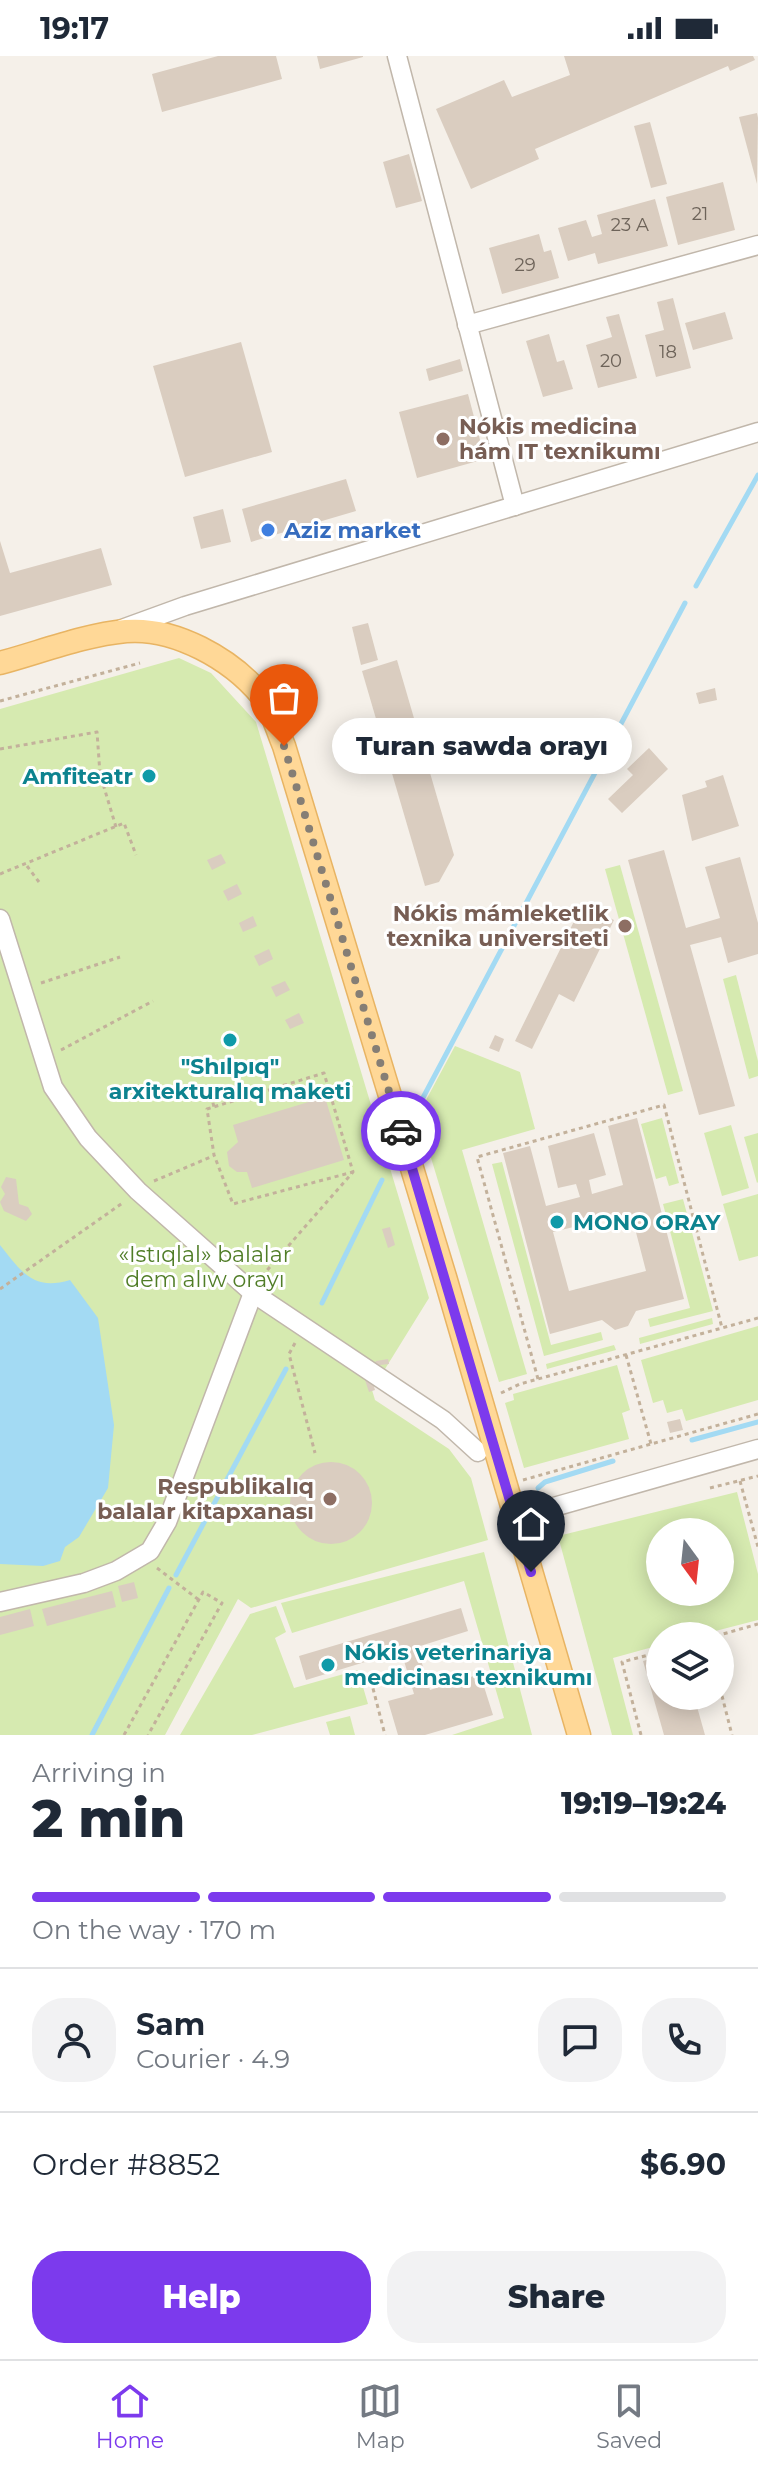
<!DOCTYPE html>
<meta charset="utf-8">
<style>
body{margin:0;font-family:Montserrat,sans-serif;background:#f2f2f3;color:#1f2937;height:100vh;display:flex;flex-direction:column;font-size:30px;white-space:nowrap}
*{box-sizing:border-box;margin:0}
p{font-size:26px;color:#747a83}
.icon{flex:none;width:44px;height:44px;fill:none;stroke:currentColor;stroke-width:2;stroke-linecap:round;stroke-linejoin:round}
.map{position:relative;height:1679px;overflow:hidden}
.side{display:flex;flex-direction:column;background:#fff;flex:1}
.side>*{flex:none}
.needle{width:52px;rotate:165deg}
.tools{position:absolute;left:646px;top:1462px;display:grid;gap:16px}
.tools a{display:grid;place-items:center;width:88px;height:88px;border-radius:50%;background:#fff;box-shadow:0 4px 20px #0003;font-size:40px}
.pin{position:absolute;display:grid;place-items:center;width:68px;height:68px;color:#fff;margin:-82px -34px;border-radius:50% 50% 50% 0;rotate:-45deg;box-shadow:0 0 8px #0007}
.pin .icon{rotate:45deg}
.courier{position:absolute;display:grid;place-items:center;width:80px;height:80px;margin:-40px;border:6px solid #7c3aed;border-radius:50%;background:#fff;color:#222;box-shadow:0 2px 10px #0007}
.bubble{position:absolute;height:56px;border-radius:28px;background:#fff;box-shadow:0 4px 20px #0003;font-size:26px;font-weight:800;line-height:56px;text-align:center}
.headline em{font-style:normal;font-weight:800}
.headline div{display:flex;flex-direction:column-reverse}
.headline{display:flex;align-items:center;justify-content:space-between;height:136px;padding:0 32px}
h1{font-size:52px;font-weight:800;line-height:60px}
.bar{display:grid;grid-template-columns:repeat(4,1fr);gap:12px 8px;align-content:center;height:96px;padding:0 32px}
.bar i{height:10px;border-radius:6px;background:#e0e1e3}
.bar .active{background:#7c3aed}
.bar p{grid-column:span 4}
.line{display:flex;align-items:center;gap:20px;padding:0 32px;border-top:2px solid #e0e1e3}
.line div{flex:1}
.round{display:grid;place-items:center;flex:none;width:84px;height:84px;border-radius:32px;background:#f2f2f3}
.button{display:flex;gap:16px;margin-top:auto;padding:16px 32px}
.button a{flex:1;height:92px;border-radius:32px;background:#7c3aed;color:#fff;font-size:32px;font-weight:800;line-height:92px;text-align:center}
.button a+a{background:#f2f2f3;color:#1f2937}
.status{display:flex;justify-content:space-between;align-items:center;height:56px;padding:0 40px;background:#fff;direction:ltr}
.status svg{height:22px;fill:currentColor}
.dock{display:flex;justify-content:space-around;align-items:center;height:112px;border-top:2px solid #e0e1e3;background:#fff;font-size:22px;color:#747a83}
.dock a{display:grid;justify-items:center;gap:4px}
.dock .active{color:#7c3aed}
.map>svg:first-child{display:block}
.green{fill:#d6eab0;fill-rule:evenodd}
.water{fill:#a3daf3}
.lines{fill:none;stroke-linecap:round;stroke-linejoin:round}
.stream{stroke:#a3daf3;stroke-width:5}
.building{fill:#dacdc0;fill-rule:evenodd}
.minor-casing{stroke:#c1b7ab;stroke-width:21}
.major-casing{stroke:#e8b463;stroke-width:25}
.path{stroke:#c3b19b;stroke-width:3;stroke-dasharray:4 4;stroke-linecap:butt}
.minor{stroke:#fff;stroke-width:18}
.major{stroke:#ffd897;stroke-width:22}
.done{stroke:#857e75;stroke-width:8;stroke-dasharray:0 14.4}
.route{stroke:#7c3aed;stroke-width:10}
.education-dot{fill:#8d6e63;stroke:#fff;stroke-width:3}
.shop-dot{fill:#3f7fe0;stroke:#fff;stroke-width:3}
.culture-dot{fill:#0f9aa8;stroke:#fff;stroke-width:3}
.labels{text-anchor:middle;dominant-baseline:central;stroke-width:6;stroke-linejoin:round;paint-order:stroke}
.number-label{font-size:18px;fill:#6d6359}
.education-label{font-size:22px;font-weight:bold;fill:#785e54;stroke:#fff;text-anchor:end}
.shop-label{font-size:22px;font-weight:bold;fill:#366cbe;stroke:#fff;text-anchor:start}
.culture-label{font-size:22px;font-weight:bold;fill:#0d838f;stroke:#fff;text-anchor:start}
.park-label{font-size:22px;fill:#507d27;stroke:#fff}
</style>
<div class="status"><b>19:17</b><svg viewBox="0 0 49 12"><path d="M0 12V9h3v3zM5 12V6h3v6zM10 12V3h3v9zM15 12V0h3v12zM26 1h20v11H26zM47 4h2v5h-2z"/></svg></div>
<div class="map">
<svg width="758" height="1679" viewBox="0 0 758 1679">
<rect width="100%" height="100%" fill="#f5f0e9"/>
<g class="green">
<path d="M179,602L211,617L256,666L429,1242L372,1334L375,1344L449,1393L471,1422L488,1484L251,1552L238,1543L165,1679H0V653Z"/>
<path d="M620,809L683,1035L668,1039L605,813Z"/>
<path d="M736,919L758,1005V1020L749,1023L723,923Z"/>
<path d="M455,990L520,1016L535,1073L462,1094L527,1318L499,1326L418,1059Z"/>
<path d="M662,1062L679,1127L669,1130L666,1120L656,1123L641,1068Z"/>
<path d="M731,1069L749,1132L722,1140L704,1077Z"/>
<path d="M758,1077V1126L757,1127L744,1081Z"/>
<path d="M502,1106L551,1289L601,1276L603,1284L544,1300L492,1108Z"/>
<path d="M758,1138V1200L739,1205L723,1148Z"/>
<path d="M683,1143L713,1255L650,1271L648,1263L690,1252L663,1148Z"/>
<path d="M712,1262L713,1268L640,1288L639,1282Z"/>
<path d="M758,1270V1344L686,1365L682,1353L667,1357L663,1344L653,1347L641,1304Z"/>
<path d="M614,1289L616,1294L547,1313L546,1308Z"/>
<path d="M617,1309L630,1354L622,1357L629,1383L524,1412L505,1347L514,1344L513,1338Z"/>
<path d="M737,1436L758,1518V1564L696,1580H660V1589L613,1602L633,1679H612L558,1480ZM660,1476H720V1536H660Z"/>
<path d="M484,1496L532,1679H452L504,1662L464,1525L292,1577L281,1547Z"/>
<path d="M276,1550L286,1576L275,1582L294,1632L358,1614L368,1648L252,1679H180L250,1558Z"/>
<path d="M350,1660L355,1679H330L326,1666Z"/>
</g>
<path class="water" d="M0,1189C22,1217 34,1235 70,1224L98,1262L114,1369L108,1432L79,1481L65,1491L60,1505L43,1510L0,1508Z"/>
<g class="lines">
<g class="stream">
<path d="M696,530L758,419"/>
<path d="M417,1053L685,547"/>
<path d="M322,1247L382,1124"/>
<path d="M692,1384L758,1366"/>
<path d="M538,1432L545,1426L613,1405"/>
<path d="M176,1519L286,1313"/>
<path d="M92,1679L169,1532"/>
</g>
</g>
<g class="building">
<path d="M218,0H276L282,23L162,56L152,18Z"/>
<path d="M317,0H363V1L320,13Z"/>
<path d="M564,0H753L755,4L730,15L728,10L535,93L539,103L471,133L436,53L504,24L512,41L570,19Z"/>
<path d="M757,57L758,62L757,128L739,61Z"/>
<path d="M650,66L667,128L651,132L634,70Z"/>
<path d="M409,98L422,145L396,152L383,106Z"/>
<path d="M723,126L735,174L678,189L666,141Z"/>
<path d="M655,143L668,190L598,208L595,197L568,205L558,172L586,164L592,181L602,178L597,159Z"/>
<path d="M539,178L544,196L551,194L559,222L502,238L489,192Z"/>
<path d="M673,242L691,312L656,321L645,279L664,274L657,246Z"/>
<path d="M725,256L733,283L693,294L685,267Z"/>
<path d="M619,258L637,322L598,332L586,289L612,281L606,261Z"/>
<path d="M549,278L557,306L564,304L573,333L543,341L526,285Z"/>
<path d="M241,286L272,396L185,421L153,310Z"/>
<path d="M460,303L463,315L429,325L426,313Z"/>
<path d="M468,338L485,403L417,422L399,356Z"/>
<path d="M346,423L356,455L251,486L242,453Z"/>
<path d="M223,453L231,486L201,493L193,461Z"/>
<path d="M0,485L10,517L101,492L112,529L0,560Z"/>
<path d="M368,567L378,604L361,609L352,571Z"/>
<path d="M397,604L454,799L439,826L425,830L362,615Z"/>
<path d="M715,632L717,644L699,648L696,637Z"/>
<path d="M649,692L668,713L622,757L608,743L633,719L627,713Z"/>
<path d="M723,719L739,770L692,785L682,739L707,731L705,725Z"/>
<path d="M664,794L686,872L720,862L705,811L740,801L758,867V898L728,907L721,881L690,889L735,1050L699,1059L628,804Z"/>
<path d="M221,798L226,807L212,814L207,804Z"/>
<path d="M237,828L242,838L228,845L223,835Z"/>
<path d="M582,849L614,864L574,946L559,938L532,993L515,985Z"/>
<path d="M253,860L257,870L243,876L239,867Z"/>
<path d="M269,893L273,903L259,910L254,900Z"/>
<path d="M285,925L290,934L276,941L271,931Z"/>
<path d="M299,957L304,967L290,973L285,964Z"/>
<path d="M495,979L504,983L499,996L489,992Z"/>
<path d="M325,1041L344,1104L252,1132L247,1116H237L229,1110L227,1096L238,1086L233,1069Z"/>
<path d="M637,1062L684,1243L636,1255L628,1270L615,1274L602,1264L550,1278L503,1097L530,1090L546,1150L580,1141L576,1128L558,1132L548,1090L594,1077L606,1119L589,1124L592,1138L623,1129L608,1070ZM631,1157L646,1215L569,1235L553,1176Z"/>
<path d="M6,1121L16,1123L19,1148L28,1151L32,1158L26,1165L4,1155L0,1146L5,1138L1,1131Z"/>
<path d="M390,1171L395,1189L388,1192L382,1173Z"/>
<path d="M388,1303L389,1308L380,1309L372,1324L375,1334L369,1336L365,1324L376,1305Z"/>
<path d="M680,1363L683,1374L670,1377L667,1366Z"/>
<circle cx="331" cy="1447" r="41"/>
<path d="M134,1526L138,1542L122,1546L118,1530Z"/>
<path d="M112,1535L116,1551L47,1570L42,1553Z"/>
<path d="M461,1552L468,1575L417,1591L430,1634L480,1618L493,1659L425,1679H398L388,1645L414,1638L401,1595L306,1624L299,1600Z"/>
<path d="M30,1553L34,1570L0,1579V1561Z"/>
<path d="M660,1600V1640H694L705,1679H664L643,1605Z"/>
</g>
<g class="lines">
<g class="minor-casing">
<g id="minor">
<path d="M397,0L515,450"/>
<path d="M467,269L758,189"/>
<path d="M119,574L185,550L758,376"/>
<path d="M0,863L53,1031L88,1082L138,1135L253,1237L443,1364L478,1396"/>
<path d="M515,1462L758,1393"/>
<path d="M0,1546L84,1527L116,1515L150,1495L167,1466L253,1237"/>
</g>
</g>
<g class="major-casing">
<path id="major" d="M0,607C41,596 84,579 126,575C175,571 231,603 261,639C272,653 277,674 284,690L445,1221L579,1679"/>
</g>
<g class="path">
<path d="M0,645L140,607"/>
<path d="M0,693L97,676L100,718L116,771"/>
<path d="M27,810L39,826"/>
<path d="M0,818L124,767L136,799"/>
<path d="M41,927L120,901"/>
<path d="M61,994L153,945"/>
<path d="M211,1039L214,1051"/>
<path d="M154,1125L213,1100"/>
<path d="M262,1220L353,1116L324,1017L207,1053L214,1099L233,1148L353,1116"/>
<path d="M0,1233L124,1146"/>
<path d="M295,1287L289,1298L315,1397"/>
<path d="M626,1299L651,1388"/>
<path d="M538,1323L477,1101L664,1049L722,1272"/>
<path d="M501,1337L520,1328L758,1262"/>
<path d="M523,1424L758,1358"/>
<path d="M740,1425L758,1491"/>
<path d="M710,1432L758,1420"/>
<path d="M157,1512L199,1544"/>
<path d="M716,1580L758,1568"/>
<path d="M369,1617L385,1679"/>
<path d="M720,1632L732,1679"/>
<path d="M124,1679L203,1536L222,1547L148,1679"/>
<path d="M641,1679L622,1606L660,1596"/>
</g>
<use href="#minor" class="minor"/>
<use href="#major" class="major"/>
</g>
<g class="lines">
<path class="done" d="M284,690L401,1075"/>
<path class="route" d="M401,1075L531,1516"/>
</g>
<g class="education-dot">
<circle cx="443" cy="383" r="8"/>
<circle cx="625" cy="870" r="8"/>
<circle cx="330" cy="1443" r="8"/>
</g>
<circle class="shop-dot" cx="268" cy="474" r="8"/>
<g class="culture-dot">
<circle cx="149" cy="720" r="8"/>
<circle cx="230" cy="984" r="8"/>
<circle cx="557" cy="1166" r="8"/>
<circle cx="328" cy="1609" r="8"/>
</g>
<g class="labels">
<g class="number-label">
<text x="700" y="158">21</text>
<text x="630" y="169">23 А</text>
<text x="525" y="209">29</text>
<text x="668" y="296">18</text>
<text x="611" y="305">20</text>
</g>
<g class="education-label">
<text x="459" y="370" text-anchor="start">Nókis medicina<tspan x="459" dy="25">hám IT texnikumı</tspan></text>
<text x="609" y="857">Nókis mámleketlik<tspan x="609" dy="25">texnika universiteti</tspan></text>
<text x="314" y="1430">Respublikalıq<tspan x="314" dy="25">balalar kitapxanası</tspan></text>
</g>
<g class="shop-label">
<text x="284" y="474">Aziz market</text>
</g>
<g class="culture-label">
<text x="133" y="720" text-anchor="end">Amfiteatr</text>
<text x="230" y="1010" text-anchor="middle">"Shılpıq"<tspan x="230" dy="25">arxitekturalıq maketi</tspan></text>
<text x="573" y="1166">MONO ORAY</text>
<text x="344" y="1596">Nókis veterinariya<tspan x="344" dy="25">medicinası texnikumı</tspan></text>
</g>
<g class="park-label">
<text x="205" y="1198">«Istıqlal» balalar<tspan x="205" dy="25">dem alıw orayı</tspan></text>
</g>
</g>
</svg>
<div class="tools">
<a><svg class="needle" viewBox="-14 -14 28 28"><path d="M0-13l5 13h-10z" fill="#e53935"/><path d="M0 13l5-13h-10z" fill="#747a83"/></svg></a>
<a><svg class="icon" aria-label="layers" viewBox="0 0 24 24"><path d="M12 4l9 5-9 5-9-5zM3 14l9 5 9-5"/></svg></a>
</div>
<div class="pin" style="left:284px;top:690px;background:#ea580c"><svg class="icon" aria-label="bag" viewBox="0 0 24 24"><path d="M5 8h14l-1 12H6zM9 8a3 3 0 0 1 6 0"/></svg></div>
<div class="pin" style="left:531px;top:1516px;background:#1f2937"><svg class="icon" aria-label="home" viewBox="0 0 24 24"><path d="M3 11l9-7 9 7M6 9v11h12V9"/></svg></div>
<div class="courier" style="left:401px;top:1075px"><svg class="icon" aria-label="car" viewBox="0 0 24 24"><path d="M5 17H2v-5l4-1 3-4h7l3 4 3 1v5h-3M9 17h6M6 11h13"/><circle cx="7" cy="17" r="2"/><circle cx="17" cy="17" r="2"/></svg></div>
<div class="bubble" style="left:332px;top:662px;width:300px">Turan sawda orayı</div>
</div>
<section class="side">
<div class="headline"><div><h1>2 min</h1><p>Arriving in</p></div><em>19:19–19:24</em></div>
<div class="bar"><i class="active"></i><i class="active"></i><i class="active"></i><i></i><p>On the way · 170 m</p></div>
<div class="line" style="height:144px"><a class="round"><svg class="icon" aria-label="person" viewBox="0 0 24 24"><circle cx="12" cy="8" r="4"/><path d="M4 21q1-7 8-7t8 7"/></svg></a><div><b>Sam</b><p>Courier · 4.9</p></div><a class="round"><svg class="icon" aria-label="chat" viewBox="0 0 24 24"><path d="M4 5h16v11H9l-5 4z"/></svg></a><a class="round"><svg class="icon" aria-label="phone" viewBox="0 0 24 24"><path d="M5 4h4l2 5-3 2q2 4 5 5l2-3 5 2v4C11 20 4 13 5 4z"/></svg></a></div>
<div class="line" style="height:104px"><div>Order #8852</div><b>$6.90</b></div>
<div class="button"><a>Help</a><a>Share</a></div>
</section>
<nav class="dock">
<a class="active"><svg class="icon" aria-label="home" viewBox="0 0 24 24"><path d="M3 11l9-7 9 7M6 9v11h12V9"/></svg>Home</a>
<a><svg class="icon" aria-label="map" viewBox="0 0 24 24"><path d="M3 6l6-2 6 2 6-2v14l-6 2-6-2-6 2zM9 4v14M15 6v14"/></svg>Map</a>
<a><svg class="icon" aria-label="saved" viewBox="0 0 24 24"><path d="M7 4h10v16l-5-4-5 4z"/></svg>Saved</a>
</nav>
